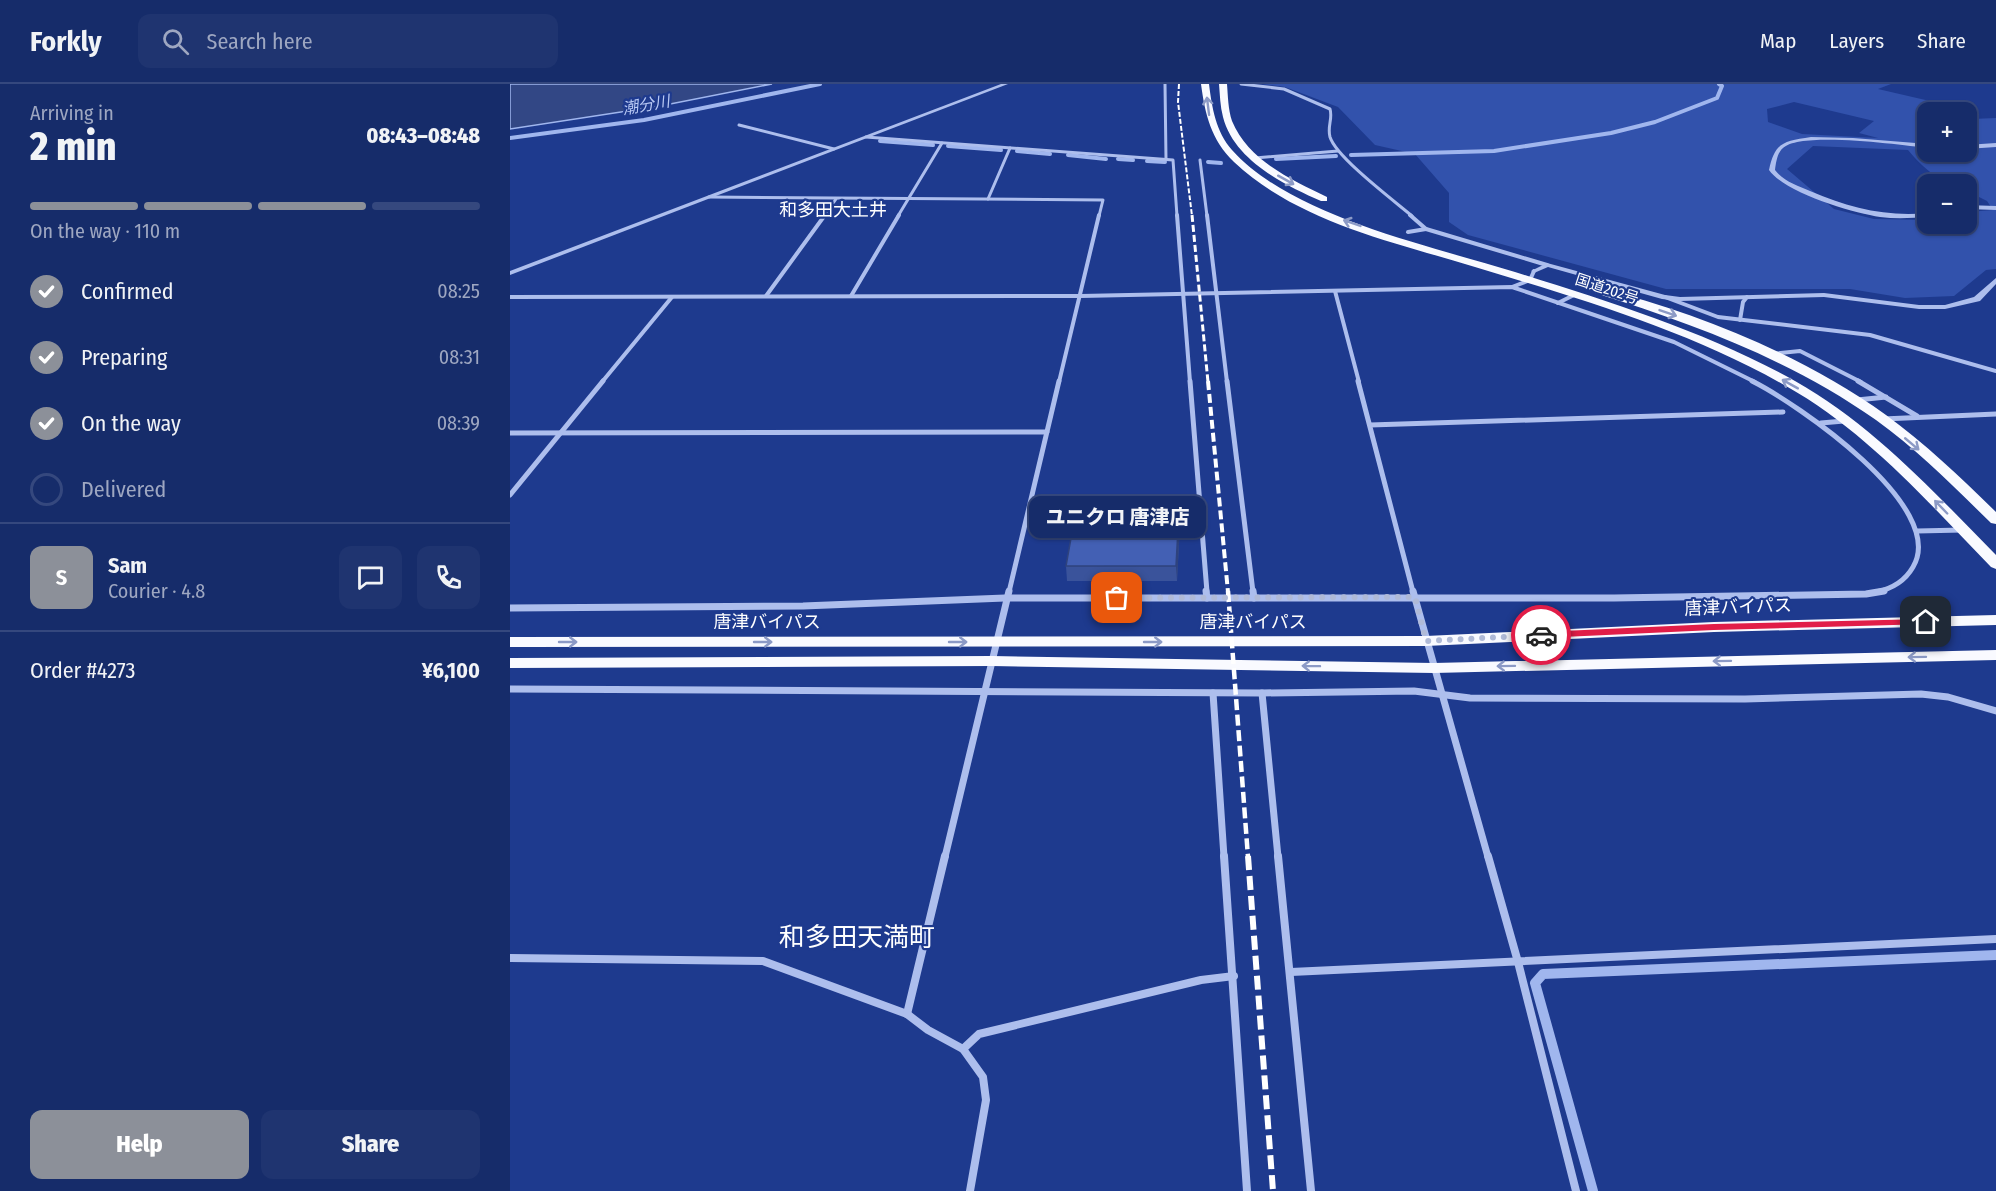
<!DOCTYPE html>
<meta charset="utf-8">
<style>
body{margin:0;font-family:"Fira Sans Condensed","Noto Sans JP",sans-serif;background:#1f3470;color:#f1f3f6;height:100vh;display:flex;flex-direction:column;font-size:22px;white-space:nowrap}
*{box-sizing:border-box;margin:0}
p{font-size:20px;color:#9ea7c1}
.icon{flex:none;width:33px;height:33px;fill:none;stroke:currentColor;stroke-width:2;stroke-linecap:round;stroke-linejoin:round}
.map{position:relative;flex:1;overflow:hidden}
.panel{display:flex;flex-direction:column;background:#162c6a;width:510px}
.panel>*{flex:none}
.controls{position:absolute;left:1407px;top:18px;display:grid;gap:12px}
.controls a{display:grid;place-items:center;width:60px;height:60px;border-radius:12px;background:#162c6a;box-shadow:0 2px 4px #0004,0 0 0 2px #35487e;font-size:30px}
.pin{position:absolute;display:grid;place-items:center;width:51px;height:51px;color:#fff;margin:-26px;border-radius:12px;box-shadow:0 3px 9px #0006}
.courier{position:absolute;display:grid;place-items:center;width:60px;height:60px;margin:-30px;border:4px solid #e11d48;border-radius:50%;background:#fff;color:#222;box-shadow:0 2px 8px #0007}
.bubble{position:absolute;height:42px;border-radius:12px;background:#162c6a;box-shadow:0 2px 4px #0004,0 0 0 2px #35487e;font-size:20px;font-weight:800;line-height:42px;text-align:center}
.headline em{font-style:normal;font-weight:800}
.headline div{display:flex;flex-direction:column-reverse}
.headline{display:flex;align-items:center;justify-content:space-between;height:102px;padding:0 30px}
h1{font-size:39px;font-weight:800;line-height:45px}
.bar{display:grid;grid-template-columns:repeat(4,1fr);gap:9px 6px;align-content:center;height:72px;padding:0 30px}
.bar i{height:8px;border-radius:4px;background:#35487e}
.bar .current{background:#8c9099}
.bar p{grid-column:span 4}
.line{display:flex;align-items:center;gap:15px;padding:0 30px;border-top:2px solid #35487e}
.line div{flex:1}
.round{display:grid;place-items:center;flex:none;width:63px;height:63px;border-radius:12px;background:#1f3470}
ol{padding:0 30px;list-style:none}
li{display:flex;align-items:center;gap:18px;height:66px}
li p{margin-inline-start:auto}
li .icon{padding:6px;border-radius:50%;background:#8c9099;color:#fff;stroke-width:4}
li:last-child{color:#9ea7c1}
li i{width:33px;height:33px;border:3px solid #35487e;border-radius:50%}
.primary-button{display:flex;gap:12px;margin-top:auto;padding:12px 30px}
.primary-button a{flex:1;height:69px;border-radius:12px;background:#8c9099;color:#fff;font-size:24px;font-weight:800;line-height:69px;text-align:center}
.primary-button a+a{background:#1f3470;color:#f1f3f6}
header{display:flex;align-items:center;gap:36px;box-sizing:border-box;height:84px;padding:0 30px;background:#162c6a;border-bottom:2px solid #35487e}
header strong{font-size:28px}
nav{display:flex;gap:33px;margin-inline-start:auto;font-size:21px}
.search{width:420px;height:54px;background:#1f3470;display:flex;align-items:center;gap:15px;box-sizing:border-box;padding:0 21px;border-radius:12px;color:#9ea7c1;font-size:22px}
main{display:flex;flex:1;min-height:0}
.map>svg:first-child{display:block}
.green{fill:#3252ac;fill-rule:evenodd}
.water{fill:#324785;stroke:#a0b6ee;stroke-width:1.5}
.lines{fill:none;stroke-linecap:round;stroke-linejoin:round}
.stream-far1{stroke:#a0b6ee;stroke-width:4}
.stream{stroke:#a0b6ee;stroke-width:10}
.minor-far4{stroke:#adbeed;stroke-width:3}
.minor-far3{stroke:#adbeed;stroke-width:4}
.minor-far2{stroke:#adbeed;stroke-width:5}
.minor-far1{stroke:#adbeed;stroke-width:7}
.minor{stroke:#adbeed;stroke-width:8}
.tertiary{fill:#adbeed;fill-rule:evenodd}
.trunk{fill:#f9faff;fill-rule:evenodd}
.rail-far4{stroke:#fff;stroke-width:2;stroke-dasharray:5 2;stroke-linecap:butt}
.rail-far3{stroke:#fff;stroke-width:3;stroke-dasharray:7 3;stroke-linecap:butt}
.rail-far2{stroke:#fff;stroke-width:4;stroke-dasharray:9 4;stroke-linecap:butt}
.rail-far1{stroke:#fff;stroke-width:4.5;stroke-dasharray:11 4.5;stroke-linecap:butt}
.rail{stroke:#fff;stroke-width:6;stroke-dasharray:14 6;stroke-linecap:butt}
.wall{fill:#3a539b}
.shaded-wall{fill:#2f437e}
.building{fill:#4360b4;stroke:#2f437e;stroke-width:1.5}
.oneway{stroke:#8c9ac6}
.route{fill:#e11d48}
.done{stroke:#b0bad7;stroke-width:6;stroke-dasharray:0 10.8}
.labels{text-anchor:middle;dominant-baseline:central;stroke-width:4.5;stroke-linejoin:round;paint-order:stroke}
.far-street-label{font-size:15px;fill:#fff;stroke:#1e3a8e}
.far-water-label{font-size:16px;font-style:italic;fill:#b9c9f4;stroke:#1e3a8e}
.far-quarter-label{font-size:18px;fill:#fff;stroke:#1e3a8e}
.street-label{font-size:18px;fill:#fff;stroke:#1e3a8e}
.near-quarter-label{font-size:26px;fill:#fff;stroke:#1e3a8e}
</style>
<header>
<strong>Forkly</strong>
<div class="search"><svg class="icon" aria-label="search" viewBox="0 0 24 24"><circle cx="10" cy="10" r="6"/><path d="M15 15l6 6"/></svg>Search here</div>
<nav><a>Map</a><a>Layers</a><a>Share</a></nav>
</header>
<main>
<section class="panel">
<div class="headline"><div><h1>2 min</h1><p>Arriving in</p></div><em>08:43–08:48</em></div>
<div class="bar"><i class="current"></i><i class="current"></i><i class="current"></i><i></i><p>On the way · 110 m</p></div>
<ol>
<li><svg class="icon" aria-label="check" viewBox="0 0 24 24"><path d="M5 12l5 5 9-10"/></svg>Confirmed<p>08:25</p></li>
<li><svg class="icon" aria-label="check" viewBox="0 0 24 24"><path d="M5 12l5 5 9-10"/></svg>Preparing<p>08:31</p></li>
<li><svg class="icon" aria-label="check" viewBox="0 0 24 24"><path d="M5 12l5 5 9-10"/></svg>On the way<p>08:39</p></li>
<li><i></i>Delivered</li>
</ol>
<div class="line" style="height:108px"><b class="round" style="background:#8c9099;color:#fff">S</b><div><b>Sam</b><p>Courier · 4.8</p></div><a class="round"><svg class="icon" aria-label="chat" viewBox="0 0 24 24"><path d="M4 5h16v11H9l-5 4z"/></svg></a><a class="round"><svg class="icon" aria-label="phone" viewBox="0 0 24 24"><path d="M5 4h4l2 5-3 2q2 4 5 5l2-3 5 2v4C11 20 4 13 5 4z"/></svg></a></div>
<div class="line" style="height:78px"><div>Order #4273</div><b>¥6,100</b></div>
<div class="primary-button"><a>Help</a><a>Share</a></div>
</section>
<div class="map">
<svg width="1486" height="1107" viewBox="0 0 1486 1107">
<rect width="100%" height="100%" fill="#1e3a8e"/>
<path class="green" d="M752,0H1381L1368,5L1450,24L1455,28H1418V68H1456L1457,30L1462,35L1486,34V185L1476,186L1444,212L1395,214L1340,205H1156L958,151L939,138V109L905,70L865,61L828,23L775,3ZM1284,18L1364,37L1349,49L1368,54L1292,50L1258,38L1257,25ZM1303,62L1398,66C1414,85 1430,100 1456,100L1457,107L1477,117L1483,126L1457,128L1456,140H1418L1417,136L1364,135L1324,125L1277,85Z"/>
<path class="water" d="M0,0H262L150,22L0,45Z"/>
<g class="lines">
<g class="stream-far1">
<path d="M0,54L134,36L310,0"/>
<path d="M370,57L423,61"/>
<path d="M438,62L491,66"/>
<path d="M507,67L540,70"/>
<path d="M558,71L596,75"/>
<path d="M841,71L984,67L1101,49L1145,38L1207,14L1212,2L1209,0"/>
<path d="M608,75L623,76"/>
<path d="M766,75L826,72"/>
<path d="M637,77L655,78"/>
<path d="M698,78L711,79"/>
</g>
<path class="stream" d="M1083,1107L1025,899L1033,890L1486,871"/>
<g class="minor-far4">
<path d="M655,0L656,75"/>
<path d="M731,0L774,5L820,25C823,35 817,42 820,53C826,73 883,116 902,132"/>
<path d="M229,41L324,65"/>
<path d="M356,53L663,76L667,132"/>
<path d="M745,74L828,67"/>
<path d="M690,76L697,132"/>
<path d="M199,113L593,116L589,132"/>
<path d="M478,115L500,64"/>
<path d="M314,132L326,115"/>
<path d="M388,132L432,59"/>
</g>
<g class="minor-far3">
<path d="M667,131L680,298"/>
<path d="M697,131L717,298"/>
<path d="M900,131L916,145L1037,181"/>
<path d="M898,148L916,145"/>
<path d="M1002,203L1020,196L1024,187"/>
<path d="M825,207L849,298"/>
<path d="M256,212L315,131"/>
<path d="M341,212L389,131"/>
<path d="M0,213L571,212L1002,203L1164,258L1245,298"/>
<path d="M1155,213L1208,233L1360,251L1486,287"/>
<path d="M1048,219L1064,211"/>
<path d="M1230,236L1233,218L1237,213"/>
<path d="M1262,270L1290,267L1351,298"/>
<path d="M92,298L162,213"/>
<path d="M549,298L589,131"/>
</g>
<g class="minor-far2">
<path d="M680,297L697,508"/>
<path d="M717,297L743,508"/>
<path d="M848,297L903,508"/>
<path d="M1242,297C1286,319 1439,423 1403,483C1395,497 1381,505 1366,508"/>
<path d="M1348,297L1407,332"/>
<path d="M1347,316L1376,313"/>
<path d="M1373,335L1486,330"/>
<path d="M1311,339L1334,337"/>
<path d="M860,341L1273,328"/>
<path d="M0,349L537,348"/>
<path d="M0,411L93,297"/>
<path d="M1407,447L1453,446"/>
<path d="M499,508L549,297"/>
</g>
<g class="minor-far1">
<path d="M696,507L697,514"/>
<path d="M743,507L744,514"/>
<path d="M903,507L978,773"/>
<path d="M0,524L293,522L495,514H1104L1356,510L1374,507"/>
<path d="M0,605L752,609L904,607L960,614L1235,615L1411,610L1438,613L1486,627"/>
<path d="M703,609L714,773"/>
<path d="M752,609L768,773"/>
<path d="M435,773L499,507"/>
</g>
<g class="minor">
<path d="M714,772L737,1107"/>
<path d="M768,772L801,1107"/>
<path d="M978,772L1008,878L1066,1107"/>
<path d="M0,874L253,877L397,930L418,946L453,965L473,993L476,1016L460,1107"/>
<path d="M781,888L1486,855"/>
<path d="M397,930L435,772"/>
<path d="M453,965L469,950L691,896L724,892"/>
</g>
<g class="tertiary">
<path d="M491,0H498L0,191V187Z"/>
<path d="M1301,53L1343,54L1418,60V64C1391,61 1291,47 1273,64C1267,69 1266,79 1265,86C1273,97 1288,102 1300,107C1339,124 1376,133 1418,129V133C1402,134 1386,135 1370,133C1343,129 1275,109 1259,86C1265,58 1274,57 1301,53Z"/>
<path d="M1486,59V63L1456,65V61Z"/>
<path d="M1456,121L1486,122V126L1456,125Z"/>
<path d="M1037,179L1155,211L1170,213L1314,209L1409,221H1435L1464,213L1486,194V200L1470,217L1435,225H1409L1314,213L1170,217L1152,215L1038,183L1024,189L1021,187Z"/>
</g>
<g class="trunk">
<path d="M691,0H699C702,24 706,48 722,66C782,133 921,162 1005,188C1100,218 1197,248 1285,297C1363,341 1424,408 1486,471V485L1481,483C1417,417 1356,347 1276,302C1179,247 1071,215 965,183C884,158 788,138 724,78C701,56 695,30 691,0Z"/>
<path d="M709,0H717C718,12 718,25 722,37C738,76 781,96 817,113V117H811C773,100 724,76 713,33C710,22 710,11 709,0Z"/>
<path d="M1089,204C1189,229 1292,271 1376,331C1416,360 1451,394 1486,428V440L1481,439C1444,403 1408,366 1366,336C1281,276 1184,240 1085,209L1083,207Z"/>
<path d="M1486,531V541L1204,548L916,562L0,563V553L916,552L1204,538Z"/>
<path d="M1486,566V576L924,589L482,582L0,584V574L482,572L924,579Z"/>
</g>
<path class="rail-far4" d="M669,0L668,18L682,132"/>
<path class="rail-far3" d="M682,131L698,298"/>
<path class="rail-far2" d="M698,297L718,508"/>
<path class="rail-far1" d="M718,507L738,773"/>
<path class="rail" d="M738,772L763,1107"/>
</g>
<path class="wall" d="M670,441L667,497H557L556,482Z"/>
<path class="shaded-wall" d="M669,426L670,441L667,497L666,482Z"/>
<path class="building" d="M566,426H669L666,482H556Z"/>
<defs><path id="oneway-shaft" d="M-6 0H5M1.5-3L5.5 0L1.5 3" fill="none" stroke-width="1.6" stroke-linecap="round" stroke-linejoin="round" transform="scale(1.5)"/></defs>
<g class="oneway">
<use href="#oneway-shaft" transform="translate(698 22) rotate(-97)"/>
<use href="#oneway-shaft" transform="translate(776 96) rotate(29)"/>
<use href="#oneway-shaft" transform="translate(842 139) rotate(-161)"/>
<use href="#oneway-shaft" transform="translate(1158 229) rotate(19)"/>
<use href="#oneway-shaft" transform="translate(1280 300) rotate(-151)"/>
<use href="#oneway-shaft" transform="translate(1402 360) rotate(40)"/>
<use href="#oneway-shaft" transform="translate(1431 423) rotate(-134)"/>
<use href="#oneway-shaft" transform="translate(58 558)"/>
<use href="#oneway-shaft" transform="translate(253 558)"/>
<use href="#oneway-shaft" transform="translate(448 558)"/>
<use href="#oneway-shaft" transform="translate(643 558)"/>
<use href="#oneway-shaft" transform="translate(1407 573) rotate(179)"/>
<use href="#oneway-shaft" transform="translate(1212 577) rotate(179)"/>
<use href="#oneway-shaft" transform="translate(801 582) rotate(-179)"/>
<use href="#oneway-shaft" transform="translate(996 582) rotate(179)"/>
</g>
<path class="route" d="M1416,535L1420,538L1419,540L1204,546L1031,554L1026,551L1031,548L1204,540Z"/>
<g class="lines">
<path class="done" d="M607,514L905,513L916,557L1031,551"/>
</g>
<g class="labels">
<g class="far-street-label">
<text transform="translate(1097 205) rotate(18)">国道202号</text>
</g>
<g class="far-water-label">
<text transform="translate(136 21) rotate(-10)">潮分川</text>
</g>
<g class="far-quarter-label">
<text x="323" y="126">和多田大土井</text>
</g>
<g class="street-label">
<text transform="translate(1228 523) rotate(-2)">唐津バイパス</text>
<text x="257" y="538">唐津バイパス</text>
<text x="743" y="538">唐津バイパス</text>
</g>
<g class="near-quarter-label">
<text x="347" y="853">和多田天満町</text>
</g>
</g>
</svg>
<div class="controls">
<a>+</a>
<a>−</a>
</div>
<div class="pin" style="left:607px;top:514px;background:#ea580c"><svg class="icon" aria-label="bag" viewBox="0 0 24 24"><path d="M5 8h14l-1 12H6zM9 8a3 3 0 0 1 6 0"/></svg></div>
<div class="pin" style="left:1416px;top:538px;background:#1f2937"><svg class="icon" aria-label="home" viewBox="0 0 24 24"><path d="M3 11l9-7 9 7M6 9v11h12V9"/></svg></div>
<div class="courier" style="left:1031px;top:551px"><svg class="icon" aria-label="car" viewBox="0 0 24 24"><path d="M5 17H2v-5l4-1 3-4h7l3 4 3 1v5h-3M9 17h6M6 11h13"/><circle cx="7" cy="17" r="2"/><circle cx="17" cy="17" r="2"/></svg></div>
<div class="bubble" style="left:519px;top:412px;width:177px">ユニクロ 唐津店</div>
</div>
</main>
